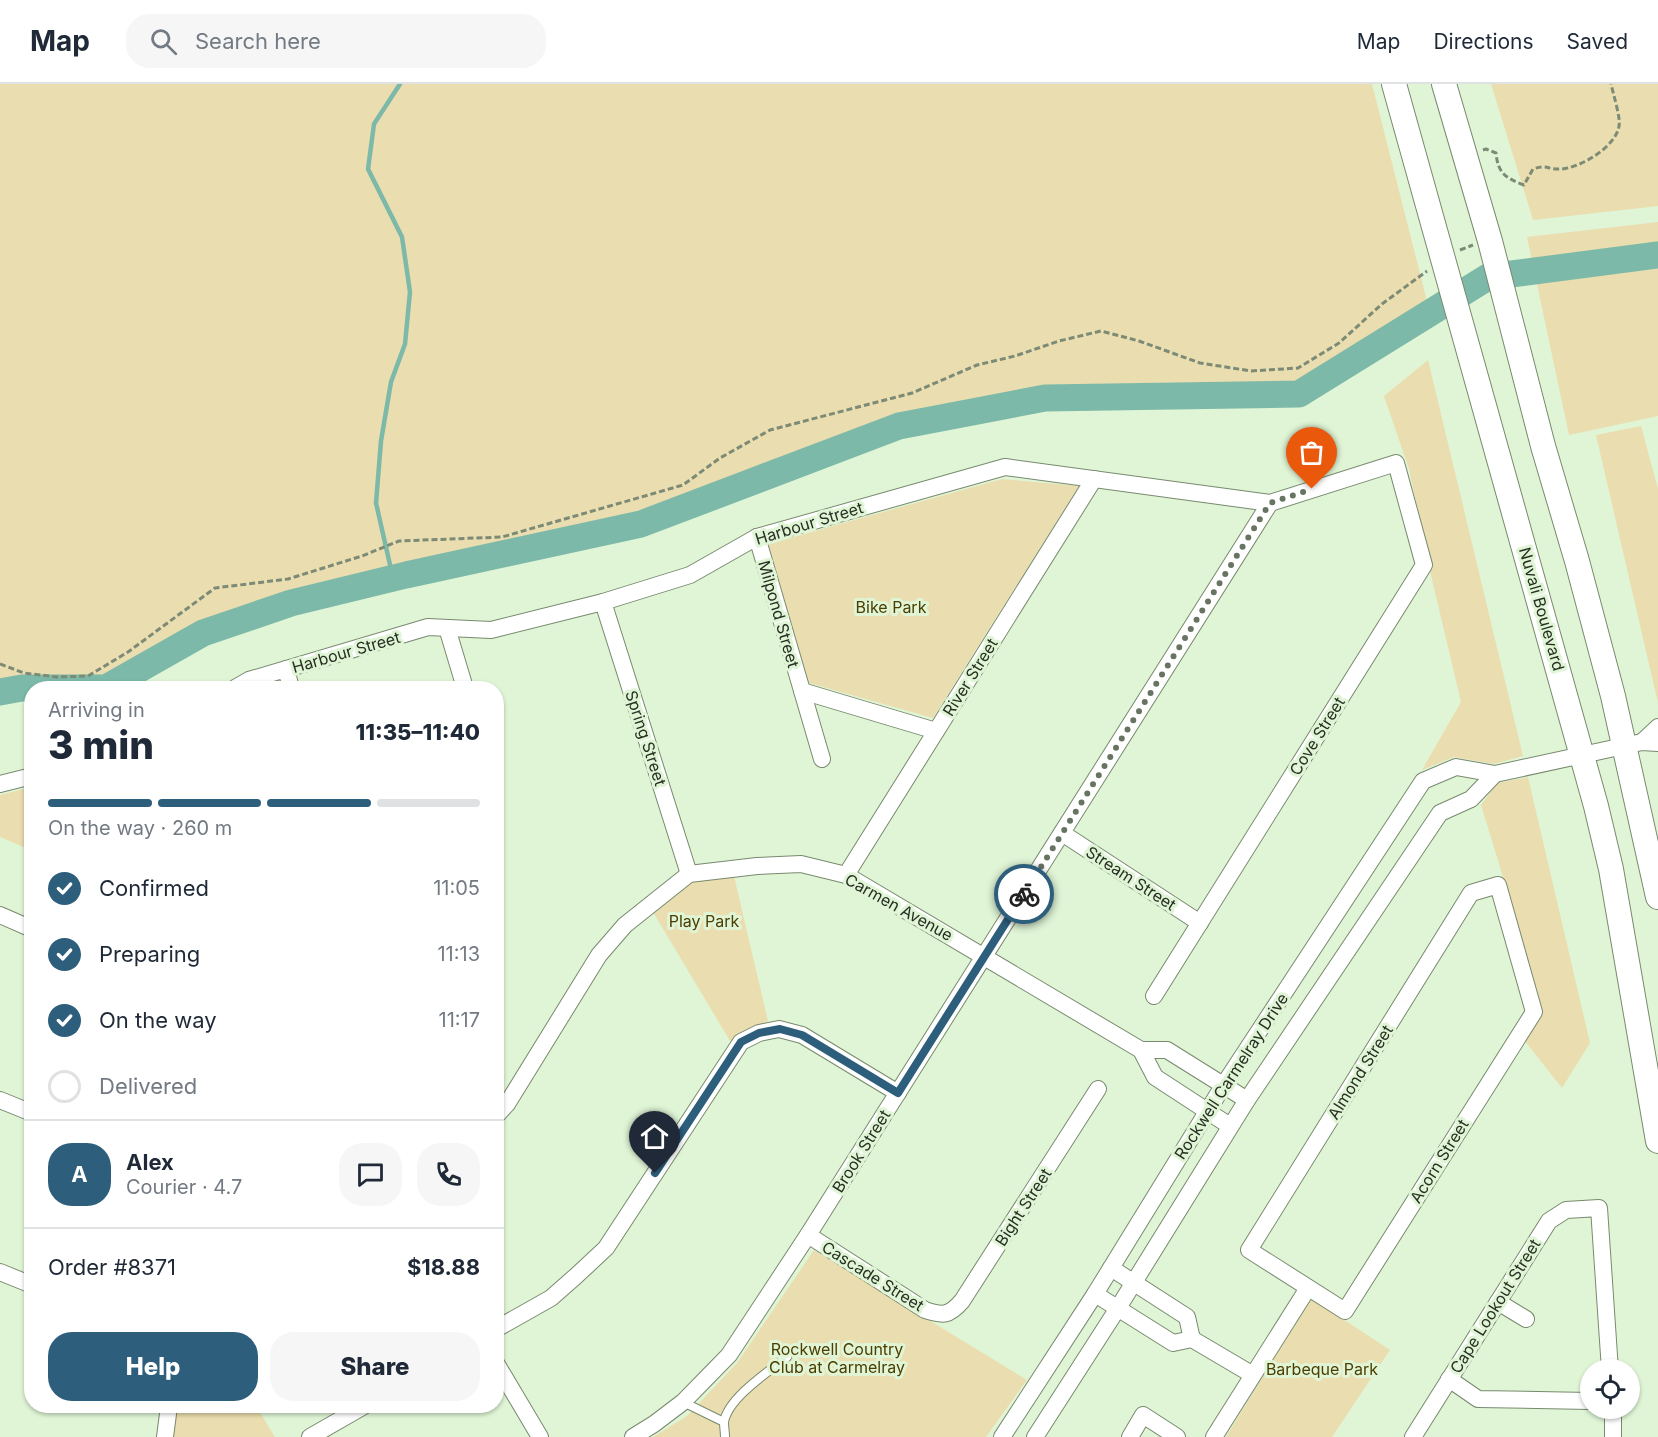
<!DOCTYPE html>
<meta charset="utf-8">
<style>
body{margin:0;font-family:Inter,sans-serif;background:#f6f6f7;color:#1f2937;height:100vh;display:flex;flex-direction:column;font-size:22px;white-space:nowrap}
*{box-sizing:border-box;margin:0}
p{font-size:20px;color:#747a83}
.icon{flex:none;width:33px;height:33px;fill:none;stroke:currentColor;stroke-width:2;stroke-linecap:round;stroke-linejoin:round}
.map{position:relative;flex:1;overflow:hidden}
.side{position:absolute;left:24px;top:597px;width:480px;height:732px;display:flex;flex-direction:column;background:#fff;border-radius:24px;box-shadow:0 2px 4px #0004}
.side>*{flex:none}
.controls{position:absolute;left:1580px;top:1275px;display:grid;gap:12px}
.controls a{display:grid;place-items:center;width:60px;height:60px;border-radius:50%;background:#fff;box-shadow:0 2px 4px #0004;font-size:30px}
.pin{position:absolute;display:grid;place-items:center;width:51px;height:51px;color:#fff;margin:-62px -26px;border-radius:50% 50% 50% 0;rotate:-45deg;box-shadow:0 0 6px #0007}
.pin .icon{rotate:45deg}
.courier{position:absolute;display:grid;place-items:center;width:60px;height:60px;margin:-30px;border:4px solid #2d5e7c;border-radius:50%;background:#fff;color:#222;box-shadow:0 2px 8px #0007}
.summary em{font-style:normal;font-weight:800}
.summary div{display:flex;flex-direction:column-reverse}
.summary{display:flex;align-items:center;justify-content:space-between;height:102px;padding:0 24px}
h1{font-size:39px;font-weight:800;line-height:45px}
.bar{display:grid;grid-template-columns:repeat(4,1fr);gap:9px 6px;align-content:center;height:72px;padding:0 24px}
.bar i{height:8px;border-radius:4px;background:#e0e1e3}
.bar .selected{background:#2d5e7c}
.bar p{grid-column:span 4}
.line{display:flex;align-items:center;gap:15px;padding:0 24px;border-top:2px solid #e0e1e3}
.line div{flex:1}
.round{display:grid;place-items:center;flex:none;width:63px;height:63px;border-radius:24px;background:#f6f6f7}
ol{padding:0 24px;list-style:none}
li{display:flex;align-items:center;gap:18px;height:66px}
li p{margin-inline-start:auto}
li .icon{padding:6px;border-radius:50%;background:#2d5e7c;color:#fff;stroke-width:4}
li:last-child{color:#747a83}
li i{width:33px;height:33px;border:3px solid #e0e1e3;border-radius:50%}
.cta{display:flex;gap:12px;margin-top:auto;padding:12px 24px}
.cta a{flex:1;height:69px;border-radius:24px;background:#2d5e7c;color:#fff;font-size:24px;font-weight:800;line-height:69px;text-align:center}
.cta a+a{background:#f6f6f7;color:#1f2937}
header{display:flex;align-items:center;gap:36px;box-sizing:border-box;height:84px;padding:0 30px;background:#fff;border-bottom:2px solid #e0e1e3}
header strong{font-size:28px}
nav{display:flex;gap:33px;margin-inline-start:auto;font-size:21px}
.search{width:420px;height:54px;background:#f6f6f7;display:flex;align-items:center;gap:15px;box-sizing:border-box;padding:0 21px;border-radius:24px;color:#747a83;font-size:22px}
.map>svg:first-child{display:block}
.green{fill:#eaddaf}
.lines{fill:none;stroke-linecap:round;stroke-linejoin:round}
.stream{stroke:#7db9a9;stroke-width:4.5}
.river{stroke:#7db9a9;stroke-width:27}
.lane-casing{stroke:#788a6e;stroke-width:10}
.street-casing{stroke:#788a6e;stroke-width:18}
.secondary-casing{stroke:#788a6e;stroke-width:26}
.path{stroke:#7d8b76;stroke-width:3;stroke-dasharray:6 3;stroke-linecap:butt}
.lane{stroke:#fff;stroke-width:8}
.street{stroke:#fff;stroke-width:16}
.secondary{stroke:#fff;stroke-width:24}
.done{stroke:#687462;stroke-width:6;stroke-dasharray:0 10.8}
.route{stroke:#2d5e7c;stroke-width:8}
.labels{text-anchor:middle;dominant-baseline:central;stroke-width:6;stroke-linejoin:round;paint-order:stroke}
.street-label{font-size:16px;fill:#272f23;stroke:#e0f5d6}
.park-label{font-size:16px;fill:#4c3d00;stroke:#e0f5d6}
</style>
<header>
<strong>Map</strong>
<div class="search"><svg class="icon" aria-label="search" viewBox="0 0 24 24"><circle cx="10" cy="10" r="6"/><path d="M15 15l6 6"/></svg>Search here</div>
<nav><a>Map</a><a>Directions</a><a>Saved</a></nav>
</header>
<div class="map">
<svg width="1658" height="1353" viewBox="0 0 1658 1353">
<rect width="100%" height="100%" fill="#e0f5d6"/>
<g class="green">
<path d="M0,0H1372L1430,229L1299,310L1045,314L899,342L641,440L393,494L291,519L203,549L106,604H22L0,608Z"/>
<path d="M1491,0H1658V122L1533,136Z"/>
<path d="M1658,138V332L1569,351L1527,153Z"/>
<path d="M1428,276L1523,672L1494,680L1454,673L1422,686L1461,618L1430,487L1409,385L1384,312Z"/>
<path d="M1641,342L1658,405V619L1596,351Z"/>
<path d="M1002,395L1079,402L933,634L809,599L768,460Z"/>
<path d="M1528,693L1590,959L1562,1004L1524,956L1540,930L1503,793L1481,721L1497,699Z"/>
<path d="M31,703H32L31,766L0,753V711Z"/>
<path d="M734,792L768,937L730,957L653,828L690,798Z"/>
<path d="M814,1166L1027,1296L986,1353H653L687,1332L737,1279Z"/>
<path d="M1311,1214L1390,1266L1332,1353H1226Z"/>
<path d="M177,1322H256L275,1353H172Z"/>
</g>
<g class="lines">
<path class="stream" d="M393,494L376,419L381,357L391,298L405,260L410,208L402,153L368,85L374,40L400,0"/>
<path class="river" d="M0,608L22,604H106L203,549L291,519L406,491L641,440L899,342L1045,314L1299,310L1488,193L1658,171"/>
<g class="lane-casing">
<g id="lane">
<path d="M683,1318L724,1338"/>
<path d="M725,1353C725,1348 724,1343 724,1338C728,1314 768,1288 787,1273"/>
</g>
</g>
<g class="street-casing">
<g id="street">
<path d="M757,453L822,675"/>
<path d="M603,518L689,790"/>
<path d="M447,544L465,604"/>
<path d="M286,585L291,604"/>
<path d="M235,604L249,596L428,543L491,546L603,518L690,491L757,453L1005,383L1270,419L1396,379L1424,481L1154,912"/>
<path d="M802,607L936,647"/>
<path d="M1642,658L1658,643"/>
<path d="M0,700L32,692"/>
<path d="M1062,749L1200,839"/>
<path d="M846,791L1094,395"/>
<path d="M1498,801L1534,928L1345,1227L1249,1166L1471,809Z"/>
<path d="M0,831L32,845"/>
<path d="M1141,966L1155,993L1230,1042"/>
<path d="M0,1016L32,1029"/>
<path d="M496,1032L507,1020L599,871L625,841L689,790L757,782L801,780L846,791L1141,966H1167L1247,1016"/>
<path d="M808,1151L925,1226C943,1232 949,1232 962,1217L1098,1005"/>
<path d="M1111,1184L1187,1233L1192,1255"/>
<path d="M0,1188L32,1201"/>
<path d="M1095,1210L1173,1259L1192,1255L1253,1291"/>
<path d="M1498,1218L1526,1235"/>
<path d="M496,1245L551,1214L576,1192L606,1164L741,958L759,949L779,945L802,951L898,1009"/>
<path d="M496,1279L540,1353"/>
<path d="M1449,1295L1478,1315L1590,1317"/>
<path d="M1613,1324V1353"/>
<path d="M165,1353L169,1322"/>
<path d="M310,1353L364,1322"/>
<path d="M633,1353L654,1340L683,1318L729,1271L808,1151L1270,419"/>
<path d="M1002,1353L1095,1210L1223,1002L1423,697L1456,683L1495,690L1642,658L1658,659"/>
<path d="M1035,1353L1118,1224L1247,1016L1440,729L1471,715L1495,690"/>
<path d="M1130,1353L1143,1331L1177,1353"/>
<path d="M1214,1353L1308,1204"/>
<path d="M1413,1353L1549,1137L1566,1126L1599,1124L1610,1286"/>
</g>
</g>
<g class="secondary-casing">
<g id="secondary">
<path d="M1394,0L1596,722L1611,785L1658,1057"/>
<path d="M1444,0L1490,157L1543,362L1577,477L1613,612L1658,813"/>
</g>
</g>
<g class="path">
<path d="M1483,66L1486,65L1496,69C1498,90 1506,94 1524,101L1533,85C1548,80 1548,86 1561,85C1580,84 1616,63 1619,42C1621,35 1613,9 1611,0"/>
<path d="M1460,166L1473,161"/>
<path d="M0,580L24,589L57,593L88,592L128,568L215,504L288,495L362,472L399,457L502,453L683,401L720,374L770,346L912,309L977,281L1015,272L1059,257L1101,247L1139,257L1200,279L1251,287L1298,284L1339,259L1382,220L1427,187"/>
</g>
<use href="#lane" class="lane"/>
<use href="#street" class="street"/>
<use href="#secondary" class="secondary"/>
</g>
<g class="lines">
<path class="done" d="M1024,810L1270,419L1312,405"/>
<path class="route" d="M655,1089L741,958L759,949L780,945L802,951L898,1009L1024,810"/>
</g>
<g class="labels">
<g class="street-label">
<text transform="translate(809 439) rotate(-17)">Harbour Street</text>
<text transform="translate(1542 525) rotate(74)">Nuvali Boulevard</text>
<text transform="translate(779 530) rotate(74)">Milpond Street</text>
<text transform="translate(346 568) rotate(-16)">Harbour Street</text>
<text transform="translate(970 593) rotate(-58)">River Street</text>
<text transform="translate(1317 652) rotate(-58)">Cove Street</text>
<text transform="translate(646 654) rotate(72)">Spring Street</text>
<text transform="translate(1131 794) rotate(33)">Stream Street</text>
<text transform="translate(899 823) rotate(29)">Carmen Avenue</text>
<text transform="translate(1360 988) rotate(-58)">Almond Street</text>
<text transform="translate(1231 992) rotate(-57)">Rockwell Carmelray Drive</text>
<text transform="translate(861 1067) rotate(-58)">Brook Street</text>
<text transform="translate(1439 1077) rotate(-58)">Acorn Street</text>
<text transform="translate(1023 1123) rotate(-57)">Bight Street</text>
<text transform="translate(873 1192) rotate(32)">Cascade Street</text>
<text transform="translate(1495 1222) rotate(-58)">Cape Lookout Street</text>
</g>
<g class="park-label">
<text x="891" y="523">Bike Park</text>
<text x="704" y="837">Play Park</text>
<text x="837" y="1265">Rockwell Country<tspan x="837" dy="18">Club at Carmelray</tspan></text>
<text x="1322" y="1285">Barbeque Park</text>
</g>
</g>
</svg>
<div class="controls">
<a><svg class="icon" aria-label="locate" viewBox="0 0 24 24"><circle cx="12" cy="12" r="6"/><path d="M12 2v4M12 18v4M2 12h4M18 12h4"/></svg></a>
</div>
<div class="pin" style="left:1312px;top:405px;background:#ea580c"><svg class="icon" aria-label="bag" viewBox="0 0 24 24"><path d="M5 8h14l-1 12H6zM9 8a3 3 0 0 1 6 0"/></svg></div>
<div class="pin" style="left:655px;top:1089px;background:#1f2937"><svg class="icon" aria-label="home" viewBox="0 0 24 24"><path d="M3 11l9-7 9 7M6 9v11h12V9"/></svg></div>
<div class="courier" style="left:1024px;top:810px"><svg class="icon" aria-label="bike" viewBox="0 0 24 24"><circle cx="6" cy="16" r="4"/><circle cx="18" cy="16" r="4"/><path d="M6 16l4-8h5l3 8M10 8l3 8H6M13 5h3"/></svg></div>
<section class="side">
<div class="summary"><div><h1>3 min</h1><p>Arriving in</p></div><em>11:35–11:40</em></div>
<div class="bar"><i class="selected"></i><i class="selected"></i><i class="selected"></i><i></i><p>On the way · 260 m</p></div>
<ol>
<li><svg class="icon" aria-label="check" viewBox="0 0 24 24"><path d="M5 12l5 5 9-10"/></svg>Confirmed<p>11:05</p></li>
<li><svg class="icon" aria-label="check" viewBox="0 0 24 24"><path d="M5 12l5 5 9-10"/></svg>Preparing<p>11:13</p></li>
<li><svg class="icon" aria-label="check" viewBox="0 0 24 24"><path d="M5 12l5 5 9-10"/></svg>On the way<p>11:17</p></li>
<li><i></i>Delivered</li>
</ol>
<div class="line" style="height:108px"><b class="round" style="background:#2d5e7c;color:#fff">A</b><div><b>Alex</b><p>Courier · 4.7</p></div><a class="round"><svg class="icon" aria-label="chat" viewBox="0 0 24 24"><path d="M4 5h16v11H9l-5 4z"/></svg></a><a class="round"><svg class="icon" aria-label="phone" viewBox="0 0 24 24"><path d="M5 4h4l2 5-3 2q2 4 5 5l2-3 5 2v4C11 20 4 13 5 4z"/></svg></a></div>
<div class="line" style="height:78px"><div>Order #8371</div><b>$18.88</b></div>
<div class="cta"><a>Help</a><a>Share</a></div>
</section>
</div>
